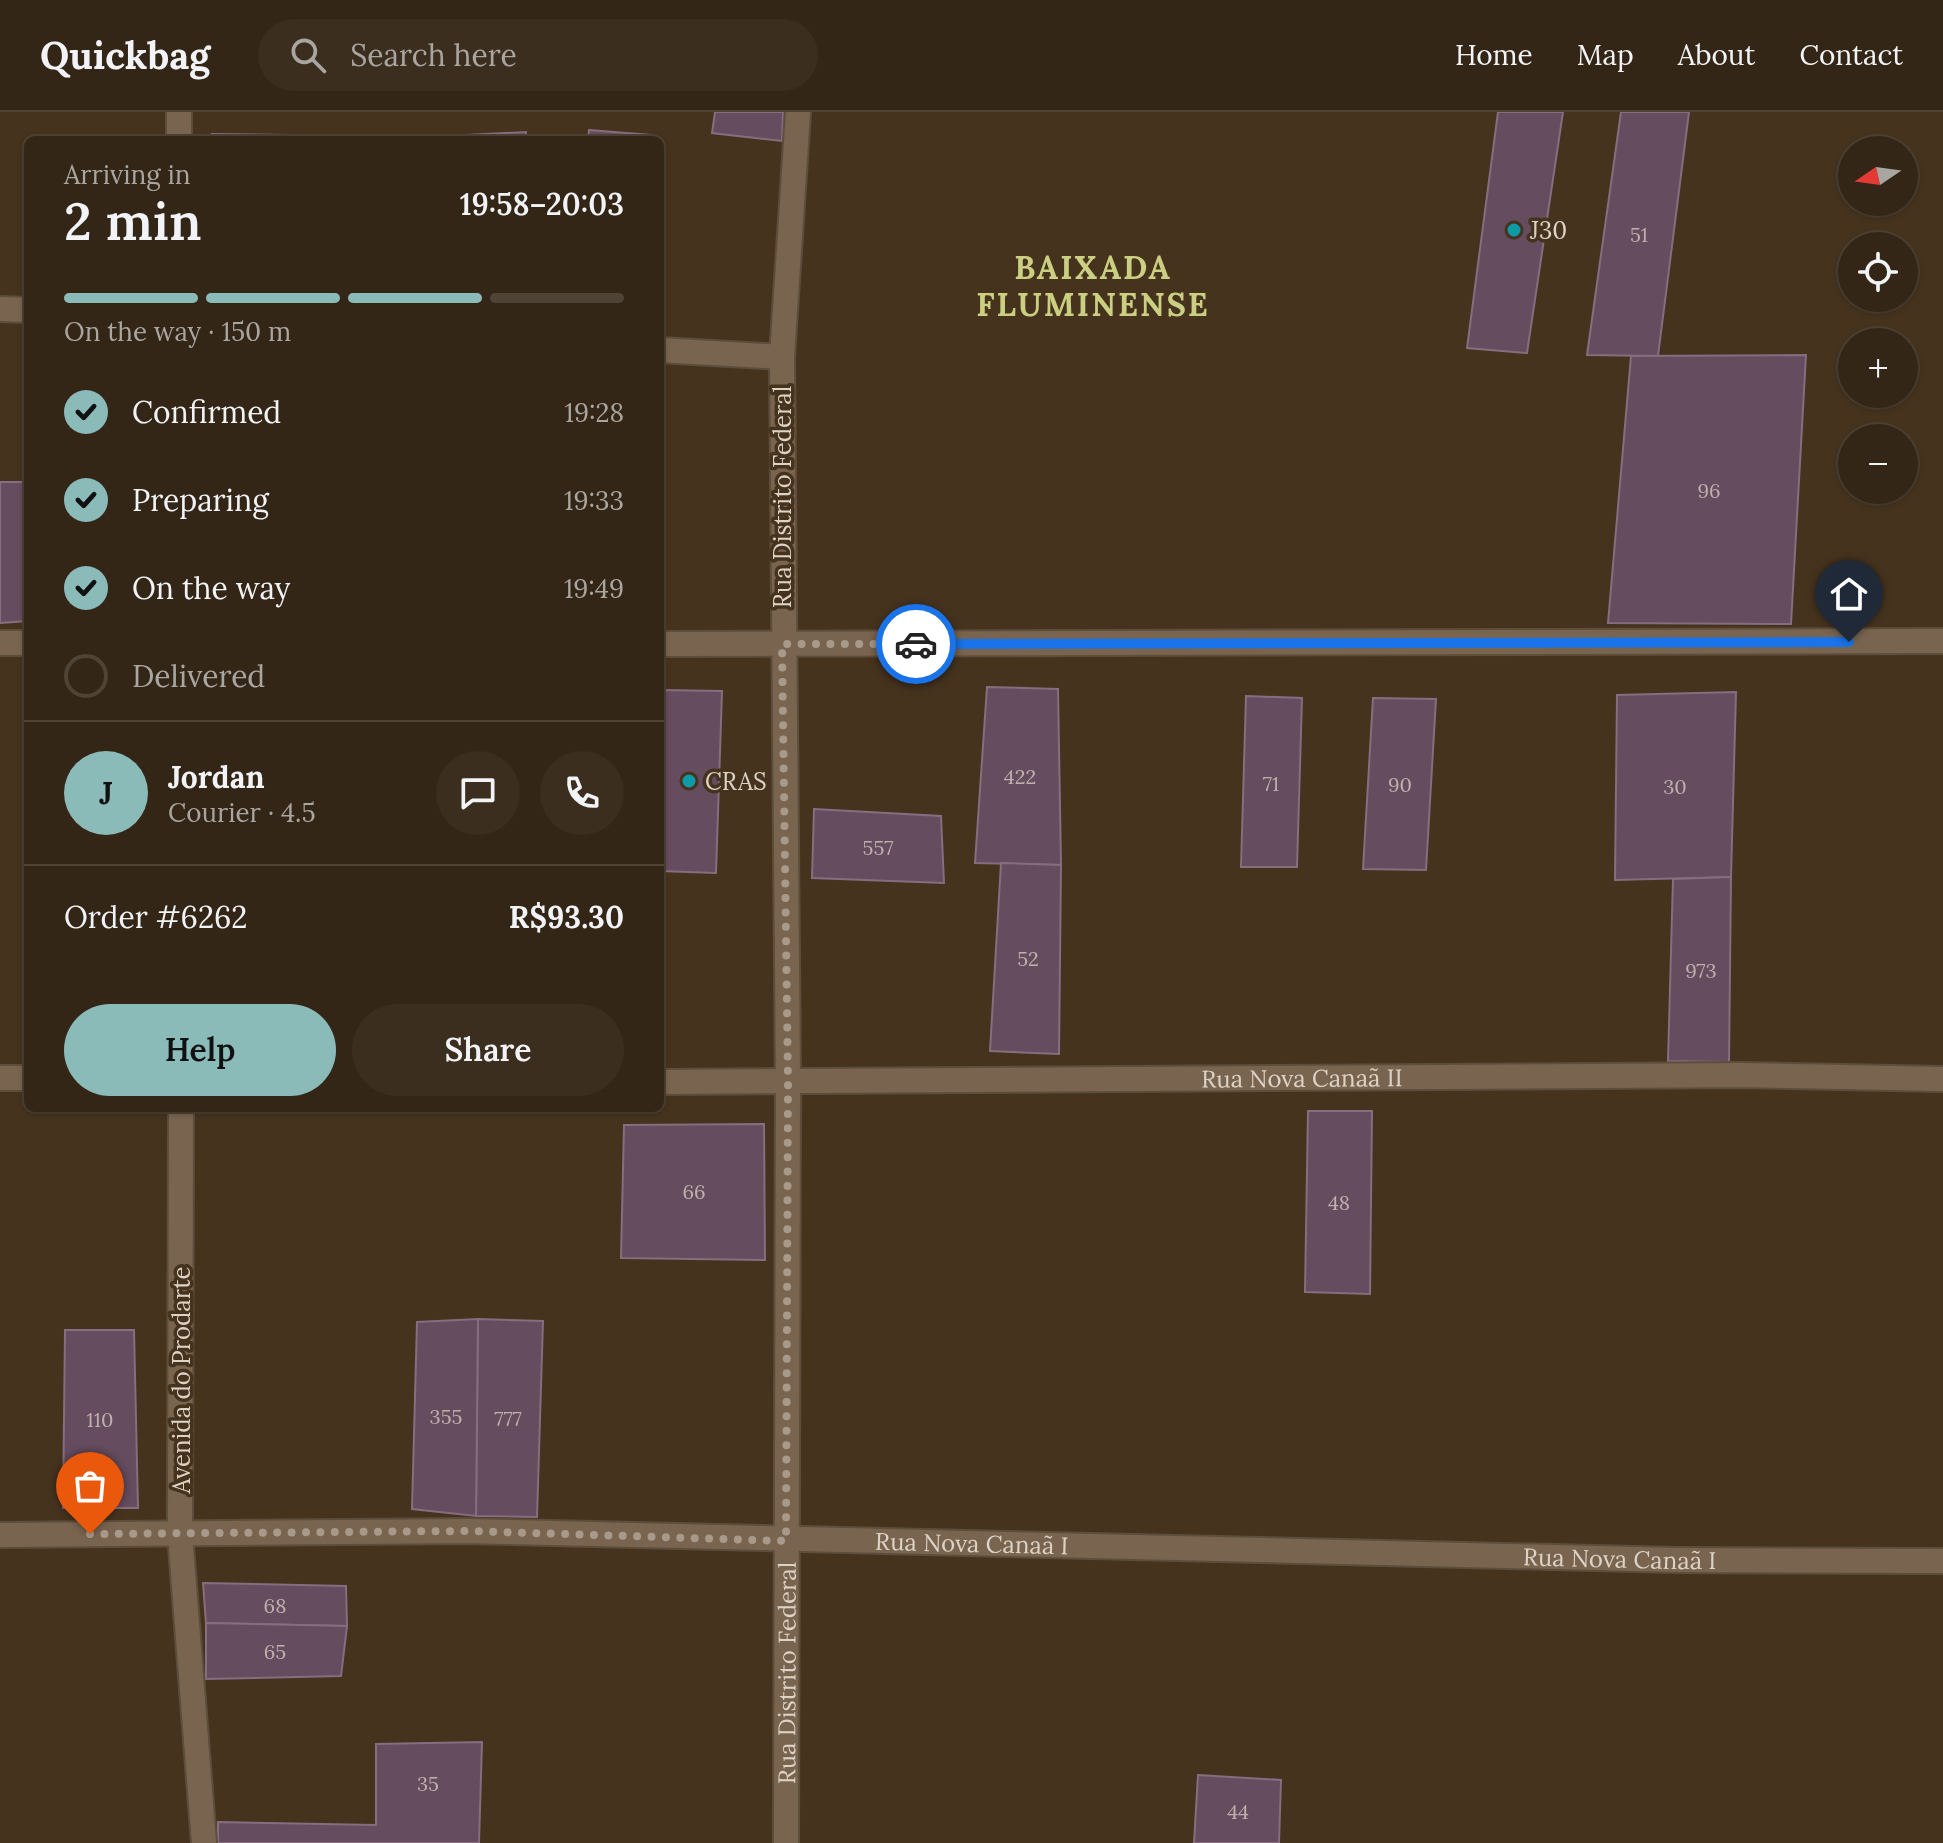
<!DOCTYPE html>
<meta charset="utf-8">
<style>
body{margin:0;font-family:Lora,serif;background:#3c2e1f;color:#f1f3f6;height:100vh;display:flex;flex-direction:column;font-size:30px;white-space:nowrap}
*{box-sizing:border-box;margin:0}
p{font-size:26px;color:#a9a5a1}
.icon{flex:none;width:44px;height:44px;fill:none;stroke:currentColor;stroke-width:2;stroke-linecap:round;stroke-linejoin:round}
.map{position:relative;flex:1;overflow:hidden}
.drawer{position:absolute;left:24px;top:24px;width:640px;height:976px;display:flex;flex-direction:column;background:#342616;border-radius:12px;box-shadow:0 2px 6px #0004,0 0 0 2px #4e4335}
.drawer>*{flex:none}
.needle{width:52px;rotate:257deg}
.fabs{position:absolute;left:1838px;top:24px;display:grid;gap:16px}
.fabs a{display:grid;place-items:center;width:80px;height:80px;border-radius:50%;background:#342616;box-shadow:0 2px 6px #0004,0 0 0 2px #4e4335;font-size:40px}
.pin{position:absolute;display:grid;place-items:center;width:68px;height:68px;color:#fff;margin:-82px -34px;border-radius:50% 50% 50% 0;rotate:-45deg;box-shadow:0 0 8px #0007}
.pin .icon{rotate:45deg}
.courier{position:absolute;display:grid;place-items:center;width:80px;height:80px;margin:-40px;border:6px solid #1a73e8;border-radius:50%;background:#fff;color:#222;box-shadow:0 2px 10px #0007}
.headline em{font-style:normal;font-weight:600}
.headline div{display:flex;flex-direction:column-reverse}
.headline{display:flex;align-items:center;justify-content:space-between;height:136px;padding:0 40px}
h1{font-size:52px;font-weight:600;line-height:60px}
.bar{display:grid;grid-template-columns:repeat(4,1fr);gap:12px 8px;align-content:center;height:96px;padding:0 40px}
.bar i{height:10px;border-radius:6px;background:#4e4335}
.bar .active{background:#8bbbb9}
.bar p{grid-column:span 4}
.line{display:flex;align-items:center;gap:20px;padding:0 40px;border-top:2px solid #4e4335}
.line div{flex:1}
.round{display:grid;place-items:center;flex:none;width:84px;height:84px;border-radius:42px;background:#3c2e1f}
ol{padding:0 40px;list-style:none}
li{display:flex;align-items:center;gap:24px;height:88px}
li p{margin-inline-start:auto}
li .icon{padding:8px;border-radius:50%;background:#8bbbb9;color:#111;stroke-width:4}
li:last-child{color:#a9a5a1}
li i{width:44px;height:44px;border:4px solid #4e4335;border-radius:50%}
.primary-button{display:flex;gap:16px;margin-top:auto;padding:16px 40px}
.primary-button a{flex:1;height:92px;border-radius:48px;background:#8bbbb9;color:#111;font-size:32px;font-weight:600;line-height:92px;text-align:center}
.primary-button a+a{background:#3c2e1f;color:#f1f3f6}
header{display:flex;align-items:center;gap:48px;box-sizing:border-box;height:112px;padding:0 40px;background:#342616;border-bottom:2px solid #4e4335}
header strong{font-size:38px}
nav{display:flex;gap:44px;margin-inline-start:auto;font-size:28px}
.search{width:560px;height:72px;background:#3c2e1f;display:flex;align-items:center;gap:20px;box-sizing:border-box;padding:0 28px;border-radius:44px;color:#a9a5a1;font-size:30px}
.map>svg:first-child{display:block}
.building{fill:#654c5e;stroke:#876d7f;stroke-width:2}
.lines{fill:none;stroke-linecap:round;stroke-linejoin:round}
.minor-casing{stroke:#5d4e3c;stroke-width:28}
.minor{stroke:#79654f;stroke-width:24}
.done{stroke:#a89a8b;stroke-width:8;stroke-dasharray:0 14.4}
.route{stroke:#1a73e8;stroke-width:10}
.culture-dot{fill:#0f9aa8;stroke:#45331e;stroke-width:3}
.labels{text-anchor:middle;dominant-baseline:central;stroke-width:7;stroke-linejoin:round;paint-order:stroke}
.number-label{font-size:20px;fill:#bfb0ac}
.poi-label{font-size:24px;fill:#ddd2c6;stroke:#45331e;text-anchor:start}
.street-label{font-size:24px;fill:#ddd2c6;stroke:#45331e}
.district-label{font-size:32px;font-weight:bold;letter-spacing:2px;fill:#cacf82;stroke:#45331e}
</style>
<header>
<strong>Quickbag</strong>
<div class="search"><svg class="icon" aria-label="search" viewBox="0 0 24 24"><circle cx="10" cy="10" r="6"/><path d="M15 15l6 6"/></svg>Search here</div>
<nav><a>Home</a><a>Map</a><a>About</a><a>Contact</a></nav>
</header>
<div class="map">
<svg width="1943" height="1731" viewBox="0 0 1943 1731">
<rect width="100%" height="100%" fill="#45331e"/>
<g class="building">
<path d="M715,0H783L782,29L712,21Z"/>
<path d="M1498,0H1563L1527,241L1467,236Z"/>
<path d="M1621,0H1689L1658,244L1587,243Z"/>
<path d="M589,18L651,23V28H588Z"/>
<path d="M526,20V28H466V23Z"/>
<path d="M212,22L292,23V28H212Z"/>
<path d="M1806,243L1791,512L1608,511L1631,244Z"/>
<path d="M0,370H28V509L0,511Z"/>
<path d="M987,575L1058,577L1061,753L975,751Z"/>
<path d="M660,578L722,579L716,761L660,759Z"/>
<path d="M1736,580L1731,765L1615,768L1617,583Z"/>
<path d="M1246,584L1302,586L1297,755H1241Z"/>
<path d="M1373,586L1436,587L1426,758L1363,757Z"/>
<path d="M814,697L941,704L944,771L812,766Z"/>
<path d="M1001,751L1061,753L1059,942L990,939Z"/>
<path d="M1731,765L1729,950L1668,949L1673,767Z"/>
<path d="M1308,999H1372L1370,1182L1305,1180Z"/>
<path d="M764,1012L765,1148L621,1146L624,1013Z"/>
<path d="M478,1207L543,1209L537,1405L476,1404Z"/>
<path d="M478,1207L476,1404L412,1397L417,1210Z"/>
<path d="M65,1218H134L138,1396H63Z"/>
<path d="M203,1471L346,1474L347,1514L206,1511Z"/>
<path d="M206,1511L347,1514L341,1564L206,1567Z"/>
<path d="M482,1630L479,1731H218V1710L376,1713V1632Z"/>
<path d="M1198,1663L1281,1668L1279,1731H1194Z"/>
</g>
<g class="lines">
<g class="minor-casing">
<g id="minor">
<path d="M179,28V0"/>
<path d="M0,197L28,198"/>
<path d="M660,238L782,245"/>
<path d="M0,531H28"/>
<path d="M660,532L1943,529"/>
<path d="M0,966H28"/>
<path id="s1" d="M660,970L1739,963L1943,967"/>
<path d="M181,996L180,1422L204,1731"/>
<path id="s2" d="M0,1423L468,1419L1676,1448L1943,1449"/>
<path id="s3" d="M786,1731L788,971L782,245L798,0"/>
</g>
</g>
<use href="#minor" class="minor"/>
</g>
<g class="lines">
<path class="done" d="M90,1422L468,1419L786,1429L788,971L782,532H916"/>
<path class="route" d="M916,532L1849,530"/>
</g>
<g class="culture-dot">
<circle cx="1514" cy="118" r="8"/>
<circle cx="689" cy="669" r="8"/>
</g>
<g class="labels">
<g class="number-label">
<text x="1639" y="122">51</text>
<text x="1709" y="378">96</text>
<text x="1020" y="664">422</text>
<text x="1271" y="671">71</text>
<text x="1400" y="672">90</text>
<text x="1675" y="674">30</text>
<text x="878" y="735">557</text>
<text x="1028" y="846">52</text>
<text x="1701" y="858">973</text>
<text x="694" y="1079">66</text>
<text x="1339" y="1090">48</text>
<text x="446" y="1304">355</text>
<text x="508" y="1306">777</text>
<text x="100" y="1307">110</text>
<text x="275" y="1493">68</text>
<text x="275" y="1539">65</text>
<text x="428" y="1671">35</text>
<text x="1238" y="1699">44</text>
</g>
<g class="poi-label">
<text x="1530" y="118">J30</text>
<text x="705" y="669">CRAS</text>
</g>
<g class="street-label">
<text transform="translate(782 385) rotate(-90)">Rua Distrito Federal</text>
<text stroke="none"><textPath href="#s1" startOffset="642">Rua Nova Canaã II</textPath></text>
<text transform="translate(181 1268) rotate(-90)">Avenida do Prodarte</text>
<text stroke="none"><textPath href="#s2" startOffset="972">Rua Nova Canaã I</textPath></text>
<text stroke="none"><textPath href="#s2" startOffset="1620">Rua Nova Canaã I</textPath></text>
<text stroke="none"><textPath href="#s3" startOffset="170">Rua Distrito Federal</textPath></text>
</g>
<g class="district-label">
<text x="1093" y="155">BAIXADA<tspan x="1093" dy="37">FLUMINENSE</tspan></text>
</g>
</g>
</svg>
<div class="fabs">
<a><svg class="needle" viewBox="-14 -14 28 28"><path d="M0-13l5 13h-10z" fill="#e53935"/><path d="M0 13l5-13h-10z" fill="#a9a5a1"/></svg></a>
<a><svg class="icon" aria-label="locate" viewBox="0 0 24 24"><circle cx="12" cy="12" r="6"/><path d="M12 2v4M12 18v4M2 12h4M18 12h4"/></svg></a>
<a>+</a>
<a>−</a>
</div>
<div class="pin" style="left:90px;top:1422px;background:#ea580c"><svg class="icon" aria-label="bag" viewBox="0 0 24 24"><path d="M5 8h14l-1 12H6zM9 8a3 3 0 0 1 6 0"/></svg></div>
<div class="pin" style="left:1849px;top:530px;background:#1f2937"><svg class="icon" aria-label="home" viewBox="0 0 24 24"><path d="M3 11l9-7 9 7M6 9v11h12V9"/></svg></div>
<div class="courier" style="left:916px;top:532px"><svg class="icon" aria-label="car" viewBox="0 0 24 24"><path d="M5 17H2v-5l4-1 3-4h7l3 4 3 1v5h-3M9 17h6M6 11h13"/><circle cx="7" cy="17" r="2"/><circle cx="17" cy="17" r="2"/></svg></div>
<section class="drawer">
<div class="headline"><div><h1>2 min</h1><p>Arriving in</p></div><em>19:58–20:03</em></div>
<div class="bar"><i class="active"></i><i class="active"></i><i class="active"></i><i></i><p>On the way · 150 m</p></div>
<ol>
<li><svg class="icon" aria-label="check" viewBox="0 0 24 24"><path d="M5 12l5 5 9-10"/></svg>Confirmed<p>19:28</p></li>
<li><svg class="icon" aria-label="check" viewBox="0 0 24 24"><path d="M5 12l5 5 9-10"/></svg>Preparing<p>19:33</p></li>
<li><svg class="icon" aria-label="check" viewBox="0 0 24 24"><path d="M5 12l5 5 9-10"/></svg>On the way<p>19:49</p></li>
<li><i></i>Delivered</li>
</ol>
<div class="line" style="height:144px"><b class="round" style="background:#8bbbb9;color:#111">J</b><div><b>Jordan</b><p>Courier · 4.5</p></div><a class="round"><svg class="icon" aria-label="chat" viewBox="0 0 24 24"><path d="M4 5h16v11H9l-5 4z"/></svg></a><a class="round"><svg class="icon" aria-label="phone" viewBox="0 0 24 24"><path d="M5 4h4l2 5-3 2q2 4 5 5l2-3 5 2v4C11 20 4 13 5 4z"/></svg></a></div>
<div class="line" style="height:104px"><div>Order #6262</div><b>R$93.30</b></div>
<div class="primary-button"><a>Help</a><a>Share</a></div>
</section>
</div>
